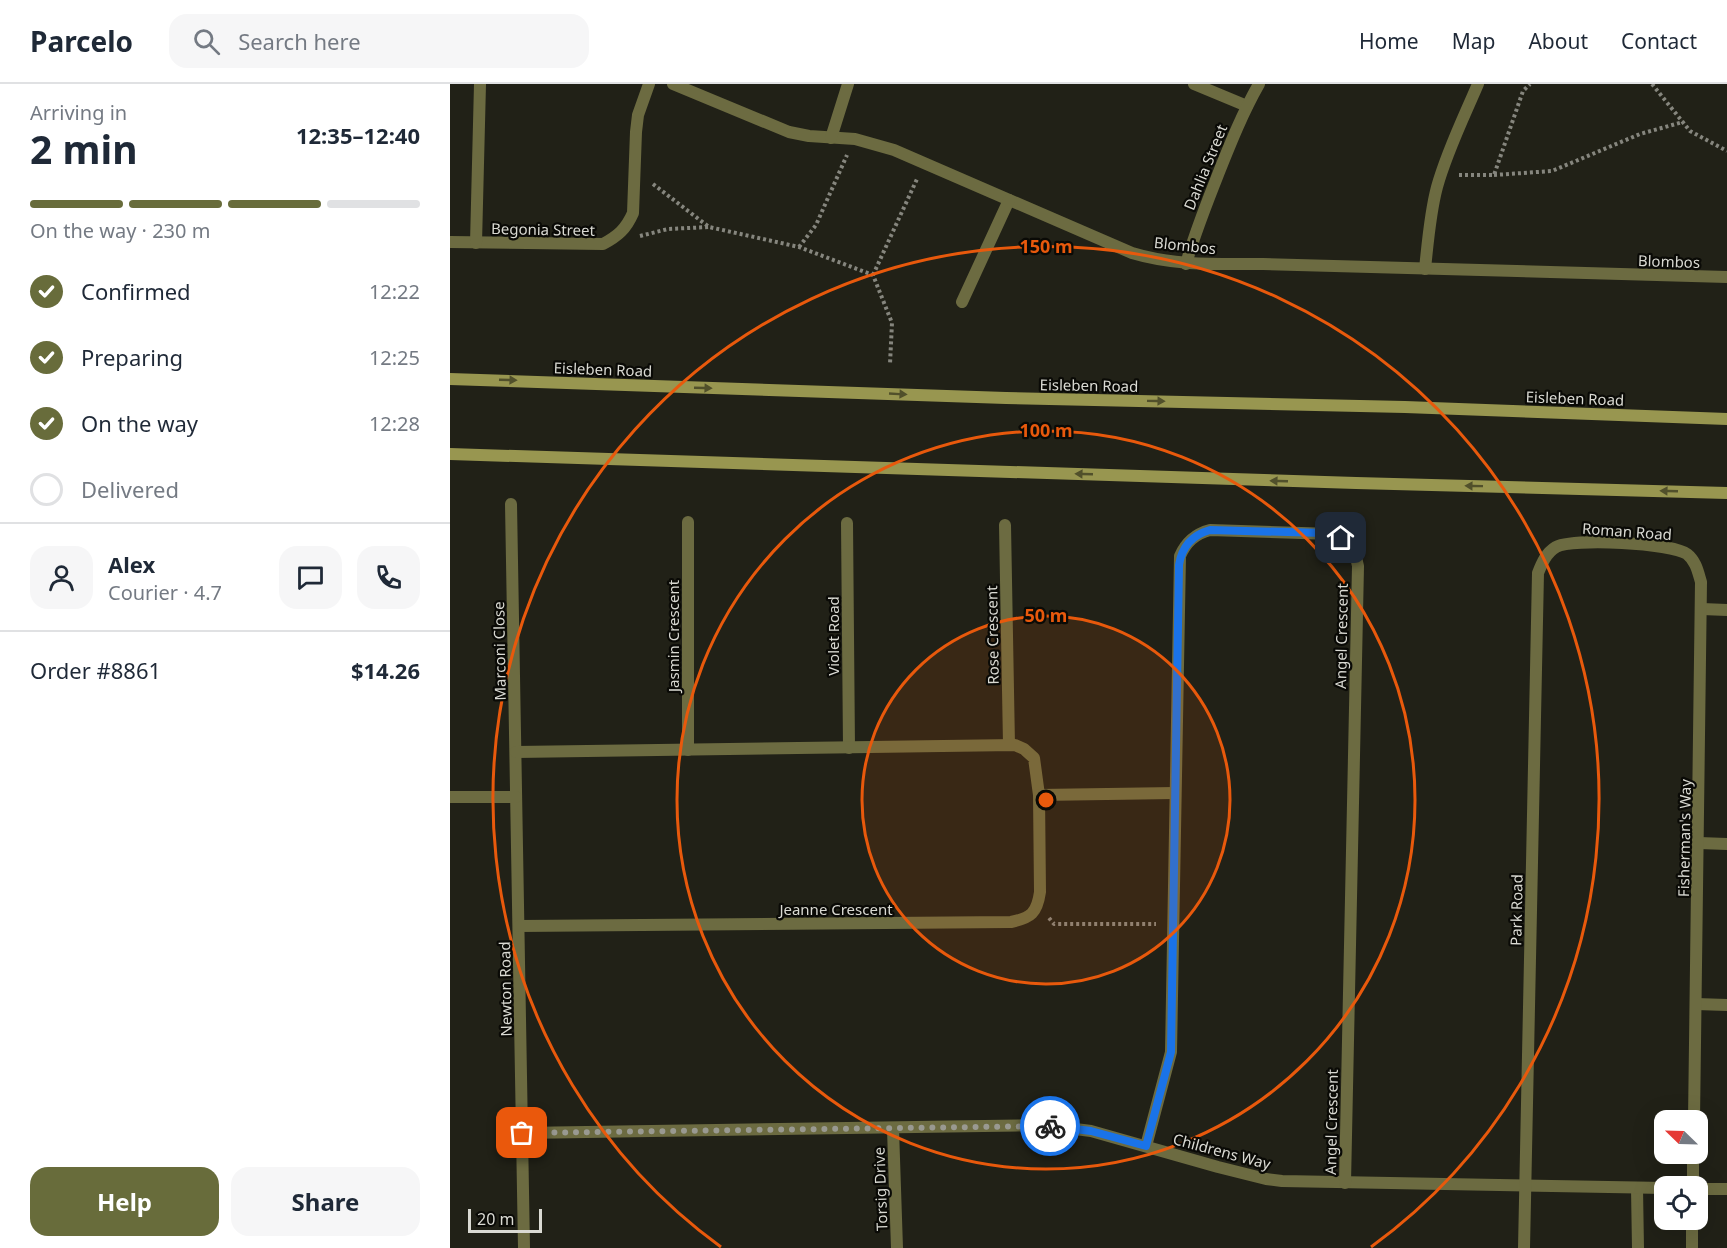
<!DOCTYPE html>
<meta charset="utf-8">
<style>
body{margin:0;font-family:"Noto Sans",sans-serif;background:#f6f6f7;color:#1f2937;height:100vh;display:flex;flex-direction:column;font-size:22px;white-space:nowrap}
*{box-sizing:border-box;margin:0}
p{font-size:20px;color:#747a83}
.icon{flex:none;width:33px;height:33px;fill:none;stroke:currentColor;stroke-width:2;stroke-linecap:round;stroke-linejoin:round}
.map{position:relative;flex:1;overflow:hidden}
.sheet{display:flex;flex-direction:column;background:#fff;width:450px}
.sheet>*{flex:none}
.needle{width:39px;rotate:293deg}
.controls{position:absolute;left:1204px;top:1026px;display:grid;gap:12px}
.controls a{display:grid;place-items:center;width:54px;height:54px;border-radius:12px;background:#fff;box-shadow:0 6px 24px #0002;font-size:30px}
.scale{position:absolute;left:18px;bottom:15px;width:74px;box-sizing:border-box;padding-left:6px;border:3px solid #dadad3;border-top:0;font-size:16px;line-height:21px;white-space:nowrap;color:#dadad3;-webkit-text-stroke:4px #0a0a06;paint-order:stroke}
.pin{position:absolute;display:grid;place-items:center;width:51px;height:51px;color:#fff;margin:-26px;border-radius:12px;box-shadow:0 3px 9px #0006}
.courier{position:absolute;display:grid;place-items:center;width:60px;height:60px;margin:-30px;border:4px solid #1a73e8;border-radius:50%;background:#fff;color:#222;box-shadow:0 2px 8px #0007}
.headline em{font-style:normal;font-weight:700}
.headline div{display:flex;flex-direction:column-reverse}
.headline{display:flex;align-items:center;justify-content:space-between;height:102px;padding:0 30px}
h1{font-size:39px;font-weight:700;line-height:45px}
.bar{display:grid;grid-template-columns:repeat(4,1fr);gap:9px 6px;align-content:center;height:72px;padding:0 30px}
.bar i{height:8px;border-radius:4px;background:#e0e1e3}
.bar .current{background:#686c3b}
.bar p{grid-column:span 4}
.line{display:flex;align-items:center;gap:15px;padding:0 30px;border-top:2px solid #e0e1e3}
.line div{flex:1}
.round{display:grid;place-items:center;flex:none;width:63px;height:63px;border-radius:18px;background:#f6f6f7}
ol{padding:0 30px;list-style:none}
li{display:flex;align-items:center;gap:18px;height:66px}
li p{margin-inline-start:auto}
li .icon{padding:6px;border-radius:50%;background:#686c3b;color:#fff;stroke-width:4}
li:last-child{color:#747a83}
li i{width:33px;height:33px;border:3px solid #e0e1e3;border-radius:50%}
.button{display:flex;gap:12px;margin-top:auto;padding:12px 30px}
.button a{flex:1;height:69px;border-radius:18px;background:#686c3b;color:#fff;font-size:24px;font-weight:700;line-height:69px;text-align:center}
.button a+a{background:#f6f6f7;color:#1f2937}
header{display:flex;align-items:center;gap:36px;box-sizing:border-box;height:84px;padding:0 30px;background:#fff;border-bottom:2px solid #e0e1e3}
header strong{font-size:28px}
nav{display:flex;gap:33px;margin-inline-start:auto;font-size:21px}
.search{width:420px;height:54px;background:#f6f6f7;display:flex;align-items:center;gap:15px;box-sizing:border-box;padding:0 21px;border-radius:18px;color:#747a83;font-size:22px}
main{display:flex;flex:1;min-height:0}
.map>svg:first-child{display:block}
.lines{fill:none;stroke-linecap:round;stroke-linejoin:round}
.path{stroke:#86867e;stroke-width:4;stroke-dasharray:3 3;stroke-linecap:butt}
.lane{stroke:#6c6b41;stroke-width:12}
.street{stroke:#6c6b41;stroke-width:12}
.secondary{stroke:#989650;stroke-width:12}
.oneway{fill:#51502b}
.done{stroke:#999991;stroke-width:6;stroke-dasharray:0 10.8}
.route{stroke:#1a73e8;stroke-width:8}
.ring{fill:none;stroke:#e8590c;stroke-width:3}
.labels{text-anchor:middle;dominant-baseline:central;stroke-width:4.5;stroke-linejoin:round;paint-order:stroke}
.street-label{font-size:15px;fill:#dadad3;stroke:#0a0a06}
.centre{fill:#e8590c;stroke:#0a0a06;stroke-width:3}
.ring-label{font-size:18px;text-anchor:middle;font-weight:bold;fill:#e8590c;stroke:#0a0a06;stroke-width:4.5;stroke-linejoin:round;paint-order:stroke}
</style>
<header>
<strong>Parcelo</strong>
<div class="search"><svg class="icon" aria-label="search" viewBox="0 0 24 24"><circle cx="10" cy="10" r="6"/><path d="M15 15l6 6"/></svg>Search here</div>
<nav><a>Home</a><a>Map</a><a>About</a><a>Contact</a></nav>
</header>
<main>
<section class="sheet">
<div class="headline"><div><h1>2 min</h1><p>Arriving in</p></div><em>12:35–12:40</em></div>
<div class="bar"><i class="current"></i><i class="current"></i><i class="current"></i><i></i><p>On the way · 230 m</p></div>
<ol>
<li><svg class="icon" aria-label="check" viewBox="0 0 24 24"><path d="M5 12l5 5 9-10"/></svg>Confirmed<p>12:22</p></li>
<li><svg class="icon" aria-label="check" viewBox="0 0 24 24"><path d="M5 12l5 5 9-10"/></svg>Preparing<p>12:25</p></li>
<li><svg class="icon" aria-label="check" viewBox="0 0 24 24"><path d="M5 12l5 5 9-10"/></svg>On the way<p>12:28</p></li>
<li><i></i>Delivered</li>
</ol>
<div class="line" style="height:108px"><a class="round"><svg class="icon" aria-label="person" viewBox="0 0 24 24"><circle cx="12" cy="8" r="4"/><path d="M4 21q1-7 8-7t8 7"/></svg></a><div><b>Alex</b><p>Courier · 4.7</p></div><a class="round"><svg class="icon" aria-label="chat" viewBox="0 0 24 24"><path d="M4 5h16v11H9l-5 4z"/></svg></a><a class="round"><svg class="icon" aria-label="phone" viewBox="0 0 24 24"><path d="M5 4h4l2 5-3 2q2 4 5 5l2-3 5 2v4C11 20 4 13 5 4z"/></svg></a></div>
<div class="line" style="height:78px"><div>Order #8861</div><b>$14.26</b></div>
<div class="button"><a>Help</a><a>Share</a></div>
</section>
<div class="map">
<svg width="1277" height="1164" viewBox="0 0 1277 1164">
<rect width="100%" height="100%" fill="#212117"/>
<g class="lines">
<g class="path">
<path d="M1202,0L1240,47L1277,67"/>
<path d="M1009,91H1044L1073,7L1080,0"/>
<path d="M1044,91L1102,87L1190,50L1233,38"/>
<path d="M203,100L259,143L349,163L423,191L442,239L440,280"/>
<path d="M190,152L218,145L259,143"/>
<path d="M349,163L366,141L397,71"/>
<path d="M423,191L467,95"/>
<path d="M599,834L604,840H706"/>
</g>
<path class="lane" d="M1187,1104L1188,1164"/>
<g class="street">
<path d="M223,0L339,48L359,52L405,55L444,66L682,169C725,182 768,180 813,180L1277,193"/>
<path d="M744,0L797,22"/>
<path d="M381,54L398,0"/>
<path d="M0,158L153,160C168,152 176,145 183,129L186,48L188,31L199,0"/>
<path d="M26,159L30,0"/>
<path d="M736,180C745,148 757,119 769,88C781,58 793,28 809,0"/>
<path d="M975,185C978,157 980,129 987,103C997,67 1014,33 1028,0"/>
<path d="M512,218L559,116"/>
<path d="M61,420L74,1164"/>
<path d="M397,439L399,664"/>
<path d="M555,441L559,661"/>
<path d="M1252,525L1277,526"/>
<path d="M238,666V438"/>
<path d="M66,668L565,661L574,665L584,674L589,711L590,808C587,829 581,834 561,838L69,842"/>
<path d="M589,711L725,709"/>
<path d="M0,713H66"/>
<path d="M1249,759L1277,760"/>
<path d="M1246,920L1277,921"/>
<path d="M443,1045L447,1164"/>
<path d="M72,1049L594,1041L641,1047L768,1083L816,1095L832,1097L1215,1104"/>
<path d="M696,1062L721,968L730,472C736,458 745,450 760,446L883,450C898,457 905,466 908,482L895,1099"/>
<path d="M1243,1102V1070"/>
<path d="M1248,1105H1277"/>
<path d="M1074,1164L1088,489C1092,479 1096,469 1106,463C1122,454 1222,459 1237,470C1246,477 1248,488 1251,498L1244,1036"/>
<path d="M1242,1164V1136"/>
</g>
<g class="secondary">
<path d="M0,295L556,314L955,323L1277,335"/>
<path d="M0,370L906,399L1277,409"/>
</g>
</g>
<defs><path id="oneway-solid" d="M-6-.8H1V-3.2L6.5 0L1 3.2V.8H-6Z" transform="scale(1.5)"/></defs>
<g class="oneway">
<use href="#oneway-solid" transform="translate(58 296) rotate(2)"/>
<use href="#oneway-solid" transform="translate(253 304) rotate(2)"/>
<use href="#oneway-solid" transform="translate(448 310) rotate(3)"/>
<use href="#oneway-solid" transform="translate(706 317) rotate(1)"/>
<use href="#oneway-solid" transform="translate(634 390) rotate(-178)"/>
<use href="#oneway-solid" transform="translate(829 397) rotate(-178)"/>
<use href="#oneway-solid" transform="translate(1024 402) rotate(-179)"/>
<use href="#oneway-solid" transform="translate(1219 407) rotate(-178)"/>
</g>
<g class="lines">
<path class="done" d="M72,1049L600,1042"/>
<path class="route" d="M600,1042L641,1047L696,1062L721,968L729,481C732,462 742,451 760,446L874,449L883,450L891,454"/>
</g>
<circle cx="596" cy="716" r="184" fill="#e8590c" fill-opacity=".12"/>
<g class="ring">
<circle cx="596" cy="716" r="184"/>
<circle cx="596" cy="716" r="369"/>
<path d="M271 1163A553 553 0 1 1 921 1163"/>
</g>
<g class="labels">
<g class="street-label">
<text transform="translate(755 83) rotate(-68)">Dahlia Street</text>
<text transform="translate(93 145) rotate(1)">Begonia Street</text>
<text transform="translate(735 161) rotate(6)">Blombos</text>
<text transform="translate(1219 177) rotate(2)">Blombos</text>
<text transform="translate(153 285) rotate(2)">Eisleben Road</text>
<text transform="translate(639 301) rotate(1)">Eisleben Road</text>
<text transform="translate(1125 314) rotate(2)">Eisleben Road</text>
<text transform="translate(1177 447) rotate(4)">Roman Road</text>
<text transform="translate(542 551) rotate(-91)">Rose Crescent</text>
<text transform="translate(223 552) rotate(-90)">Jasmin Crescent</text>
<text transform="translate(383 552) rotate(-90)">Violet Road</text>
<text transform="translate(891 552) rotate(-89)">Angel Crescent</text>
<text transform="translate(49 567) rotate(-91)">Marconi Close</text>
<text transform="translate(1234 754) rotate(-89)">Fisherman's Way</text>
<text x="386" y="825">Jeanne Crescent</text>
<text transform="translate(1066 826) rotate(-89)">Park Road</text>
<text transform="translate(55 905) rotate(-91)">Newton Road</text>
<text transform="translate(881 1038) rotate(-89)">Angel Crescent</text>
<text transform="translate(772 1067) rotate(15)">Childrens Way</text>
<text transform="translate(430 1105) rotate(-92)">Torsig Drive</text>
</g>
</g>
<circle cx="596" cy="716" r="9" class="centre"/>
<g class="ring-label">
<text x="596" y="169">150 m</text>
<text x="596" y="353">100 m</text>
<text x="596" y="538">50 m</text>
</g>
</svg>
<div class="controls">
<a><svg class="needle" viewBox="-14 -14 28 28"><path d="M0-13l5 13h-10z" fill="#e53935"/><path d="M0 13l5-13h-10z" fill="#747a83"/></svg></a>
<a><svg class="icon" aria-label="locate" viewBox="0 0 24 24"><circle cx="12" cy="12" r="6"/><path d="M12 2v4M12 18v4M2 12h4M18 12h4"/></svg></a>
</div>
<div class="scale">20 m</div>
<div class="pin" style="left:72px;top:1049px;background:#ea580c"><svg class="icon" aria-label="bag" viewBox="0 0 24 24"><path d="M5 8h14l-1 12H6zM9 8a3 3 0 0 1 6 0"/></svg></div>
<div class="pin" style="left:891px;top:454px;background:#1f2937"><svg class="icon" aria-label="home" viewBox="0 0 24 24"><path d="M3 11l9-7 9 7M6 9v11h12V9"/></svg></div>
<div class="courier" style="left:600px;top:1042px"><svg class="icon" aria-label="bike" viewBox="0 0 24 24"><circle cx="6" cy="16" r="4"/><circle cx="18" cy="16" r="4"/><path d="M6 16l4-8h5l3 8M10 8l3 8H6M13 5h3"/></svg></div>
</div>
</main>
